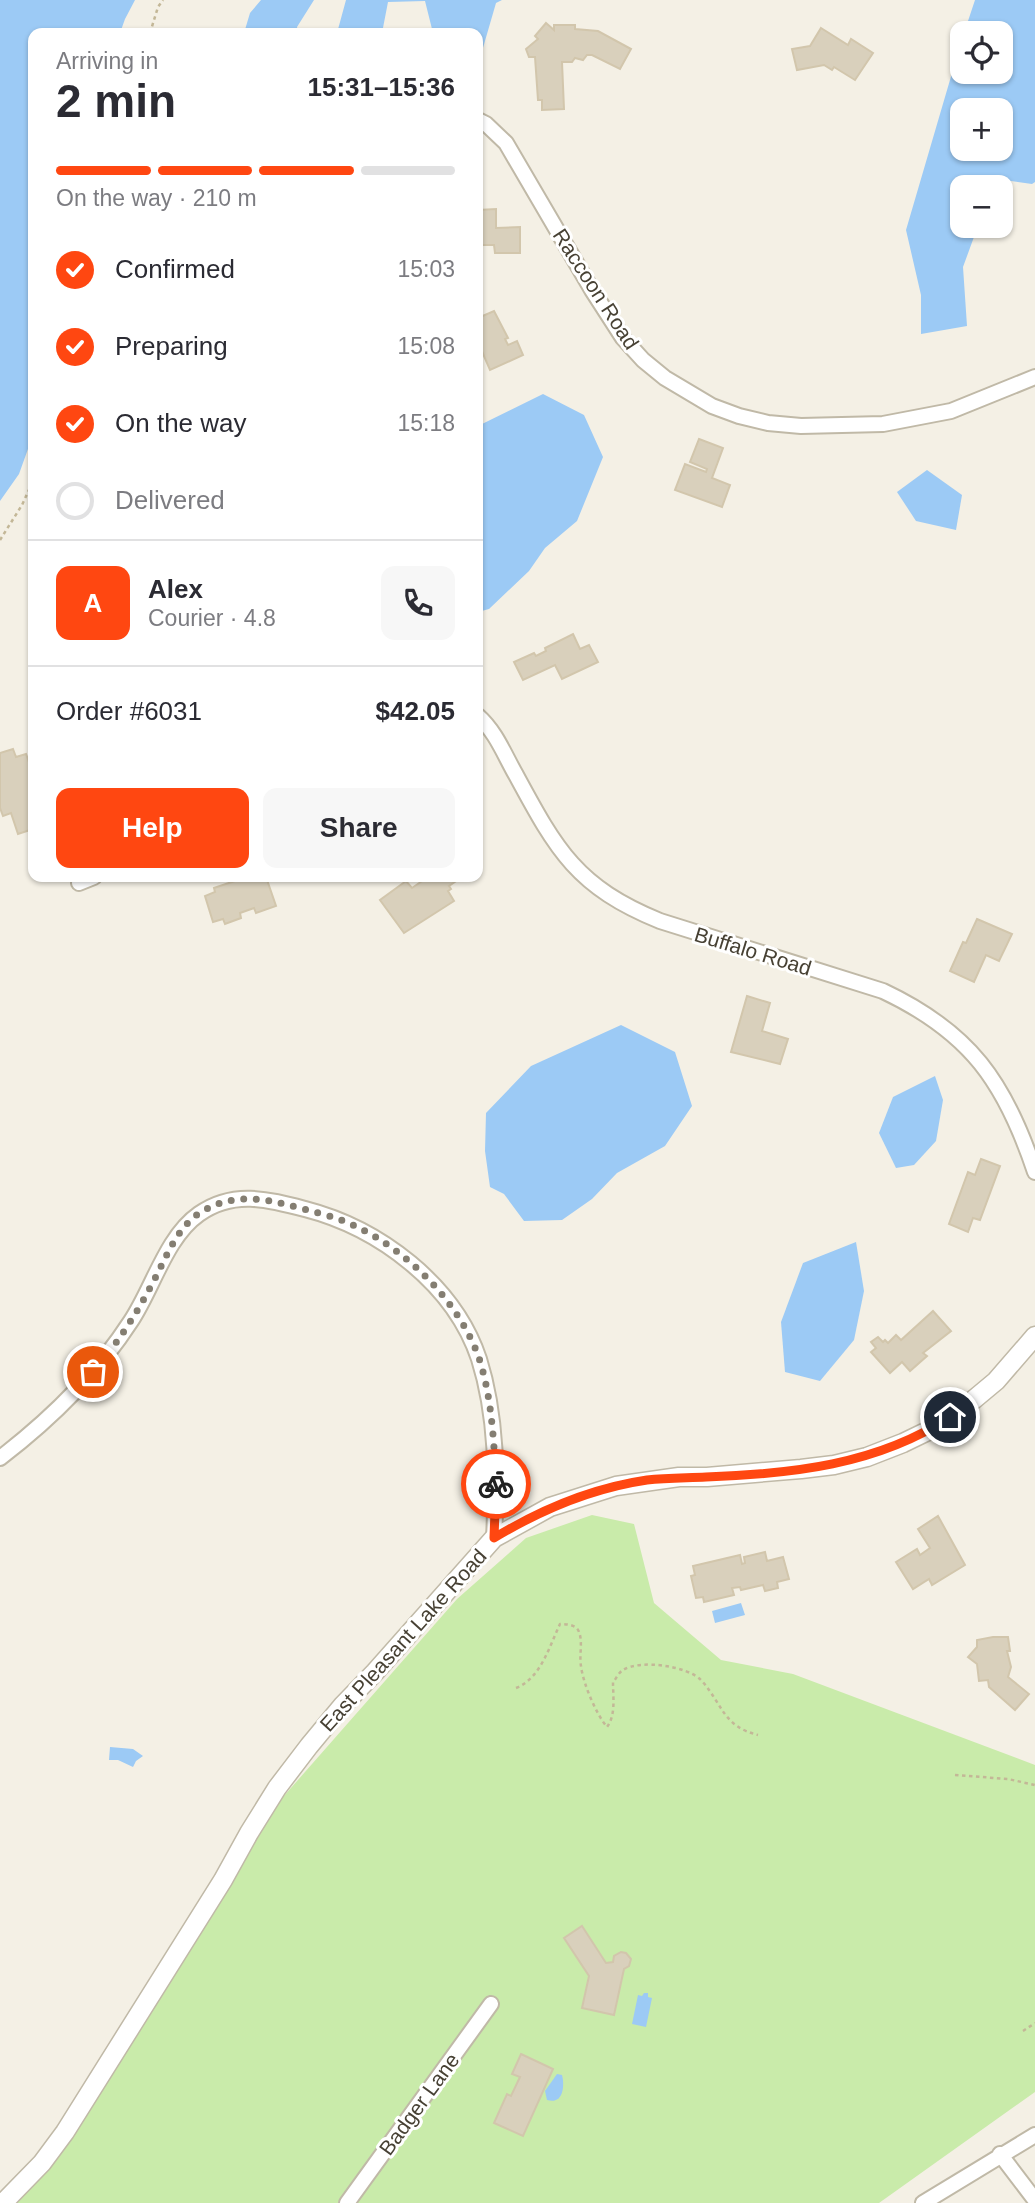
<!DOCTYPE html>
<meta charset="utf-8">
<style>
body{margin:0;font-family:Helvetica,sans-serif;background:#f7f7f7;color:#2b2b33;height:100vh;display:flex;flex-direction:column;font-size:26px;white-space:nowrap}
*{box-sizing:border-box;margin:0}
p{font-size:23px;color:#7c7c81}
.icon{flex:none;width:38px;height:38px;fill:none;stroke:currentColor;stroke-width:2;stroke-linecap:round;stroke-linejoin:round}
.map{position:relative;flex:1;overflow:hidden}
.side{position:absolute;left:28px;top:28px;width:455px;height:854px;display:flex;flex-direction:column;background:#fff;border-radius:14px;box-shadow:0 2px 5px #0004}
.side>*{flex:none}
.buttons{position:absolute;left:950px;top:21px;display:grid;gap:14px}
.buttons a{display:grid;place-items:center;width:63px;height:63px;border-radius:14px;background:#fff;box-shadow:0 2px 5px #0004;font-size:35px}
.pin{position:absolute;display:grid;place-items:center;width:60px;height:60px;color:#fff;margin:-30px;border:4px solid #fff;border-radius:50%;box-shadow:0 2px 7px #0007}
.courier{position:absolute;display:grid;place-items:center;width:70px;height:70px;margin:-35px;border:5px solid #ff4711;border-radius:50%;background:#fff;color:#222;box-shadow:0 2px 9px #0007}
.overview em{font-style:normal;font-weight:700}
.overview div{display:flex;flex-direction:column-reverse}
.overview{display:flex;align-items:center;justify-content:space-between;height:119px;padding:0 28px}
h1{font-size:46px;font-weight:700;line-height:52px}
.bar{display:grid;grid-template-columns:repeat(4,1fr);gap:10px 7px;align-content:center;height:84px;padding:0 28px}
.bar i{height:9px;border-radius:5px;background:#e1e1e2}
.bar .active{background:#ff4711}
.bar p{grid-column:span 4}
.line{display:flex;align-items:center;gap:18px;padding:0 28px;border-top:2px solid #e1e1e2}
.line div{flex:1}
.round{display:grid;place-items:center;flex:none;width:74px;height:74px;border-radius:14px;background:#f7f7f7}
ol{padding:0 28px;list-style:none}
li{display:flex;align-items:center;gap:21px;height:77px}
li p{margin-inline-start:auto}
li .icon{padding:7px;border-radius:50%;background:#ff4711;color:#fff;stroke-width:4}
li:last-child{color:#7c7c81}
li i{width:38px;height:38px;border:4px solid #e1e1e2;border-radius:50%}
.action{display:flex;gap:14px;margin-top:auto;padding:14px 28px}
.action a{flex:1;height:80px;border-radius:14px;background:#ff4711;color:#fff;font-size:28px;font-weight:700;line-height:80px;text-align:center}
.action a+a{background:#f7f7f7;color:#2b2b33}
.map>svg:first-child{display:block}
.green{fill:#c9ebaa}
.water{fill:#9ccaf5;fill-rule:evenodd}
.building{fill:#d9d0bc;stroke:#d2c6ac;stroke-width:2}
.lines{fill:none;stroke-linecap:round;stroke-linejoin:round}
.minor-casing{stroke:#c0b9a7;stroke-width:18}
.tertiary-casing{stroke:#c0b9a7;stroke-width:21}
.path{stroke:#c3b797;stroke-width:2.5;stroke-dasharray:3.5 3.5;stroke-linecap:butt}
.minor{stroke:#fff;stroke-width:14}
.tertiary{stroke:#fff;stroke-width:18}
.done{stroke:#847e72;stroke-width:7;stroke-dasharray:0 12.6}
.route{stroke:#ff4711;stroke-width:9}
.labels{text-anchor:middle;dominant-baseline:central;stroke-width:6;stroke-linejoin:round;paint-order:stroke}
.street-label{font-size:21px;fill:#474134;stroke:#fff}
</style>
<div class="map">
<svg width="1035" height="2203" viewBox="0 0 1035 2203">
<rect width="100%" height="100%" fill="#f4f0e5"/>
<path class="green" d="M592,1515L634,1524L654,1603L721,1660L793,1674L1035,1765V2092L879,2203H0L99,2091L283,1797L457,1599L526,1538Z"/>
<g class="water">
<path d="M0,0H135L125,19L120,33H33V435L19,474L0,501Z"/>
<path d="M261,0H314L297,27L298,33H244L250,13Z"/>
<path d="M346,0H502L496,3L478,65V33H433L425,1L388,2L382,33H337Z"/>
<path d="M975,0H1035V182L1032,184L1004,180L997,187H962V226H978L963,267L967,326L921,334V295L906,230L962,39V72H1001V33H964ZM962,110H1001V149H962Z"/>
<path d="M543,394L584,415L603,457L577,521L545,548L529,571L489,609L478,612V424L480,425Z"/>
<path d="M927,470L962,495L956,530L916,521L897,492Z"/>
<path d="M621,1025L675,1052L692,1106L665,1146L617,1173L592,1199L562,1220L524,1221L504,1194L490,1187L485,1151L486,1113L531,1066Z"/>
<path d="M935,1076L943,1100L936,1141L914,1165L896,1168L879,1133L893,1097Z"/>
<path d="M856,1242L864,1291L854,1340L820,1381L785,1372L781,1322L803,1263Z"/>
<path d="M741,1603L745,1615L715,1623L712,1611Z"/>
<path d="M110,1747L133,1749L143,1756L136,1761L133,1767L118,1760H109Z"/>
<path d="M644,1993H648V1997L652,1998L646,2027L632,2024L638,1995L642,1996Z"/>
<path d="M557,2074L562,2075C565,2086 563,2105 547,2100L545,2091Z"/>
</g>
<g class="building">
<path d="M546,23L554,30V25H575V29L598,31L631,49L620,69L592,55H587L583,60L575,58L572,62H562L564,109L542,110V100H538L535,57H529L526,49L538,39L535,36Z"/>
<path d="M821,28L848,45L851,39L873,53L855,80L834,67L832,70L824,65L797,70L792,49L810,46Z"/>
<path d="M496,209V228L520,227V253H495L494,245H479L478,210Z"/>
<path d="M494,311L508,338L505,339L508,345L517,341L523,355L490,370L481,349L478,350V318Z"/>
<path d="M699,439L723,448L712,478L730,485L722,507L675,490L685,464L706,472L707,469L690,462Z"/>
<path d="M573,634L580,649L589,645L598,662L562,679L555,665L523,680L514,662L534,653L536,656L546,651L545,648Z"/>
<path d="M13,749L16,757L26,754L33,773V791L31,792L33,799V829L18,834L11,813L3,816L0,808V753Z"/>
<path d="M240,877H266L276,906L256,913L254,908L240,913L241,918L225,924L223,919L213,922L205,896L215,892L214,888L241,879Z"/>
<path d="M428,877H462L449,886L451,889L448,891L454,901L404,933L380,900L406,881L412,888Z"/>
<path d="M977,919L1012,934L999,961L986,955L974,982L950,971L963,942L966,943Z"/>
<path d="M747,996L770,1003L762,1031L788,1039L780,1064L731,1052Z"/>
<path d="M981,1159L1000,1166L980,1220L973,1218L968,1232L949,1224L968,1172L975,1175Z"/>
<path d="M933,1311L951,1331L923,1353L927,1356L910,1371L902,1362L890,1373L871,1352L876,1348L871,1342L878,1337L883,1342L885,1340L888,1343L896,1335L901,1340Z"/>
<path d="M938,1516L965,1565L932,1585L929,1579L913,1589L896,1562L917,1549L920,1555L930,1548L918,1529Z"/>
<path d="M765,1552L767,1561L783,1557L789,1579L777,1582L778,1588L765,1591L763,1585L741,1590L740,1587L732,1588L734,1595L704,1602L703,1597L696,1598L691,1576L695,1575L693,1566L740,1555L742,1564L745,1563L744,1557Z"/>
<path d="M993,1637H1008L1010,1651H1007L1011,1667L1008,1677L1029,1694L1015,1710L989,1687L988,1680L979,1681L977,1664L968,1657L977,1647V1640Z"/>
<path d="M582,1926L606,1963L613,1962L614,1956L621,1952L626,1953L631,1959L629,1966L624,1969L614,2015L582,2008L589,1976L564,1938Z"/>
<path d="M521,2054L553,2069L523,2136L494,2123L507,2094L511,2096L520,2077L512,2074Z"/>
</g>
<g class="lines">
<g class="minor-casing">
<g id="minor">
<path d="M478,120L486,124L506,143L592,290L623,338L643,360L665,378L712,406L739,416L768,423L801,426L883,424L951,411L1035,377"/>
<path d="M478,716C496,732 504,754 516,775C557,851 577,887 660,921L883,991C970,1032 1005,1082 1035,1172"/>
<path d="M79,883L94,877"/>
<path d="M0,1458C51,1419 96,1375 131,1321C153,1288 166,1237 199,1214C233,1190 267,1199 305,1209C379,1228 454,1284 479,1359C497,1416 497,1479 494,1538"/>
<path d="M1000,2154L1035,2200"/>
<path d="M347,2203L491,2004"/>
<path d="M923,2203L1035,2135"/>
</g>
</g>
<g class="tertiary-casing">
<path id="tertiary" d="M3,2203L42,2163L65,2132L223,1880L249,1833L277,1788L309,1746L343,1705L375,1672L494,1538L550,1507L616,1486L679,1477H707L801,1469L834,1465L867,1457L903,1443L934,1428L966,1406L996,1381L1035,1336"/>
</g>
<g class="path">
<path d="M150,33L158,7L163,0"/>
<path d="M0,540L22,505L33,481"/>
<path d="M516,1688C541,1678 549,1647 560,1624C567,1624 577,1625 579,1632C583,1642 579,1656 581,1666C583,1683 596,1714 607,1727C616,1715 613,1697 613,1682C616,1679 619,1672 623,1670C641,1659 687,1666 701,1680C723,1704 722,1726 758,1735"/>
<path d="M955,1775L1008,1779L1035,1785"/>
<path d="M1023,2031L1035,2023"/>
</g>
<use href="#minor" class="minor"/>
<use href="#tertiary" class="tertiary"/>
</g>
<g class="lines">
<path class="done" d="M93,1372C116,1345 136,1315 152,1284C166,1259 174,1232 198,1214C231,1192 264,1198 300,1208C318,1213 337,1217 355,1226C408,1251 459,1302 479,1358C492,1398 494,1443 496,1484"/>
<path class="route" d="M496,1484L494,1538C542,1509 592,1488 647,1480C667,1478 686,1478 706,1477C791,1474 877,1465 950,1417"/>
</g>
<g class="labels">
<g class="street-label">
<text transform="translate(596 289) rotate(57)">Raccoon Road</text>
<text transform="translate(753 951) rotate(17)">Buffalo Road</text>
<text transform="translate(403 1640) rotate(-48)">East Pleasant Lake Road</text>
<text transform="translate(419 2104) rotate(-54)">Badger Lane</text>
</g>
</g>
</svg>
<div class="buttons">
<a><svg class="icon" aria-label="locate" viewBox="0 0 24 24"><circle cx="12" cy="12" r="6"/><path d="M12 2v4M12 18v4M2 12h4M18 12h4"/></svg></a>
<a>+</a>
<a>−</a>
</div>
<div class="pin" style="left:93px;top:1372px;background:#ea580c"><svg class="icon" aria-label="bag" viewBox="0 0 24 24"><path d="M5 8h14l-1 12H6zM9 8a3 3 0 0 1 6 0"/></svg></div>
<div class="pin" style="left:950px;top:1417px;background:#1f2937"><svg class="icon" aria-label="home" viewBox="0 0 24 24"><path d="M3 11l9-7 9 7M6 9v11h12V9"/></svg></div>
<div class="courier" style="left:496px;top:1484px"><svg class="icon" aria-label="bike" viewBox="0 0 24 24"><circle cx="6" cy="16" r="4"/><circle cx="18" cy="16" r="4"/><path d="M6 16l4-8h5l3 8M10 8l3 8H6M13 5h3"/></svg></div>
<section class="side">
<div class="overview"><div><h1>2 min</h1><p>Arriving in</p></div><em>15:31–15:36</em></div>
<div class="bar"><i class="active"></i><i class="active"></i><i class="active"></i><i></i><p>On the way · 210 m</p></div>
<ol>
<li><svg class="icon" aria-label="check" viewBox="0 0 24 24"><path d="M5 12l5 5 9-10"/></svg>Confirmed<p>15:03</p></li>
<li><svg class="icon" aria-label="check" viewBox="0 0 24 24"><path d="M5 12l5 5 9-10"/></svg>Preparing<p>15:08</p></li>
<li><svg class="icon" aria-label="check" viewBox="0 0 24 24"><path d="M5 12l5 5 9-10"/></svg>On the way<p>15:18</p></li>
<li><i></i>Delivered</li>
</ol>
<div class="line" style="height:126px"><b class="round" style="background:#ff4711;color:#fff">A</b><div><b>Alex</b><p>Courier · 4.8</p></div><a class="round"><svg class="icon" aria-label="phone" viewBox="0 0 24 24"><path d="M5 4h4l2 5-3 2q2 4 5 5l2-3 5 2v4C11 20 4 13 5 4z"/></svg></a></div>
<div class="line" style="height:91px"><div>Order #6031</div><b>$42.05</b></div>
<div class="action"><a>Help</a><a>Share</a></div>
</section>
</div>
